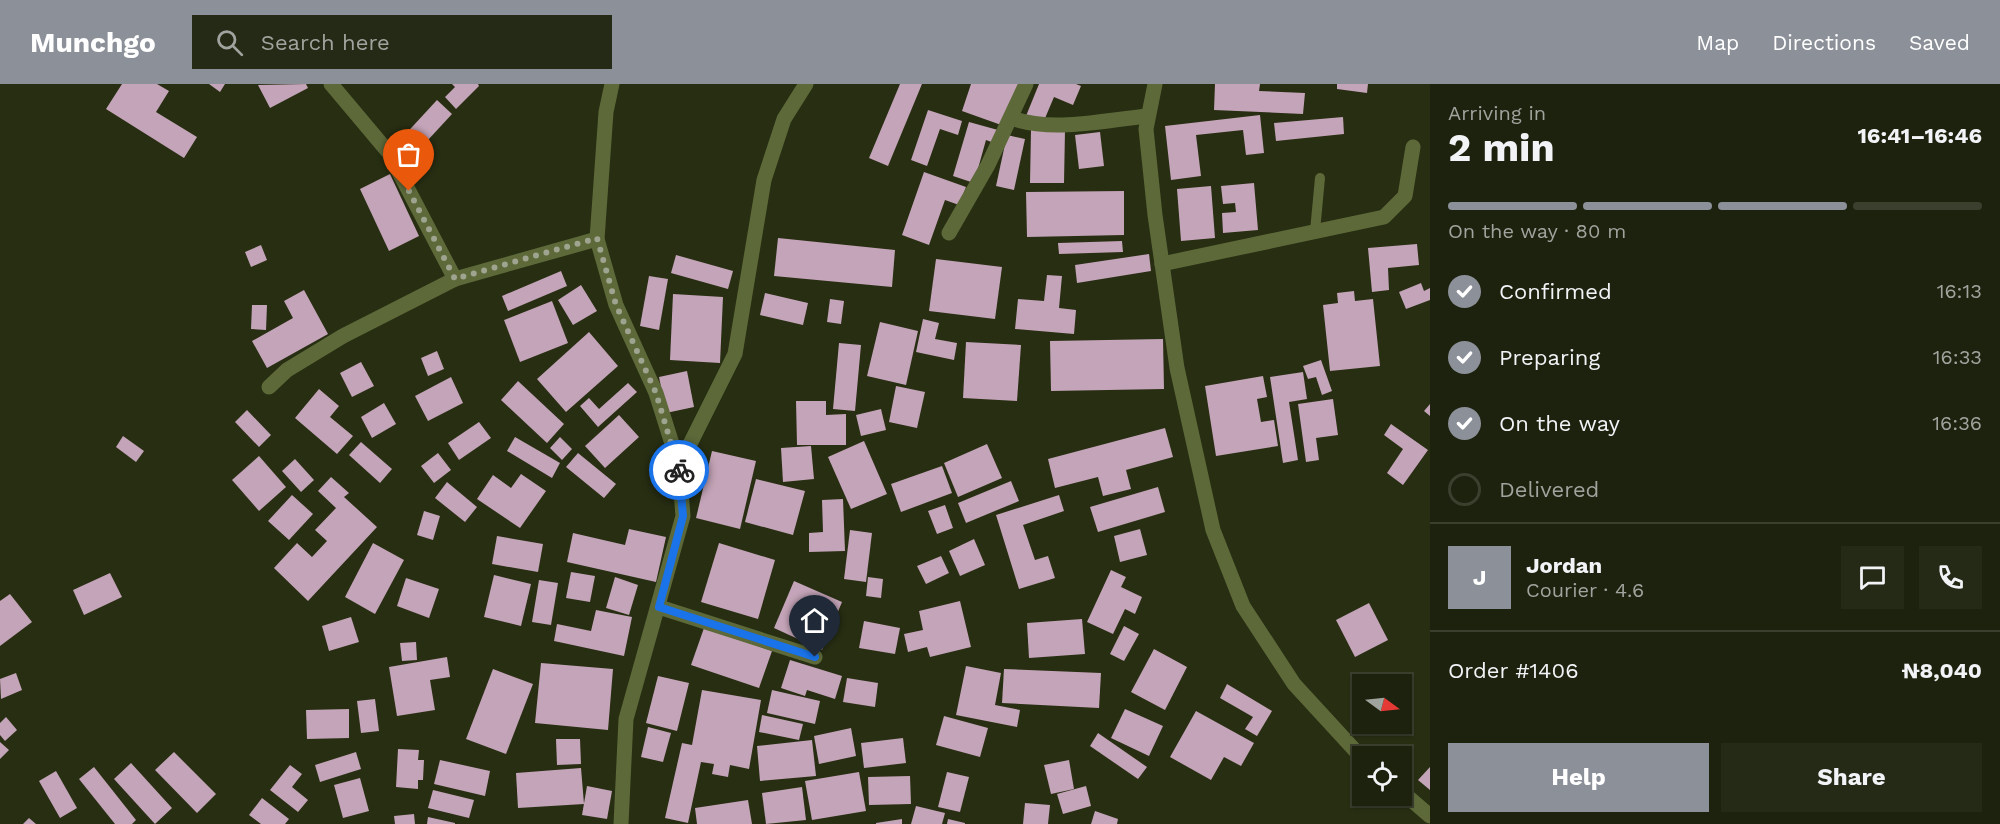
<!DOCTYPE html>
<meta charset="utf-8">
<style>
body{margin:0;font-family:"Work Sans",sans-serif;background:#252a17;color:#f1f3f6;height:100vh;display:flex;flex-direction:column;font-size:22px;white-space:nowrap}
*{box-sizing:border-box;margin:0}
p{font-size:20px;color:#a0a49e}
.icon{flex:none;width:33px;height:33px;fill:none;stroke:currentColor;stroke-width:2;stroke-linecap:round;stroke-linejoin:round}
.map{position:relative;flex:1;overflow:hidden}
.sheet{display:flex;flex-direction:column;background:#1d220e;width:570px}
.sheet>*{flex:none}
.needle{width:39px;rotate:105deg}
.tools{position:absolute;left:1352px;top:590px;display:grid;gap:12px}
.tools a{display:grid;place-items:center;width:60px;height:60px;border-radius:0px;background:#1d220e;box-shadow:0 2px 4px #0004,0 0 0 2px #3b3f2e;font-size:30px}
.pin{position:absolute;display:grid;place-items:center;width:51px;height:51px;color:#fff;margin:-62px -26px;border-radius:50% 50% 50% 0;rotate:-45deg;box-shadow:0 0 6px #0007}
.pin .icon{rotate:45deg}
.courier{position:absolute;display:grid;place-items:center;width:60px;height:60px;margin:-30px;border:4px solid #1a73e8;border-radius:50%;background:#fff;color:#222;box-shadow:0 2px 8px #0007}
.head em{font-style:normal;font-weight:700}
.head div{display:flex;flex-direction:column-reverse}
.head{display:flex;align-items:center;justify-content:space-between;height:102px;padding:0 18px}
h1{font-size:39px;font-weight:700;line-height:45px}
.bar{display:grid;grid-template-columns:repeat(4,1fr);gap:9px 6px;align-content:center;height:72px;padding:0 18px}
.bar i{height:8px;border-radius:4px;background:#3b3f2e}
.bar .active{background:#8c9099}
.bar p{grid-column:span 4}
.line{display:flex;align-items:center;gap:15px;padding:0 18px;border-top:2px solid #3b3f2e}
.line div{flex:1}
.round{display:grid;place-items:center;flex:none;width:63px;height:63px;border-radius:0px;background:#252a17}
ol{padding:0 18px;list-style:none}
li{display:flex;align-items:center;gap:18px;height:66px}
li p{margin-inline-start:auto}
li .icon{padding:6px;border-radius:50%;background:#8c9099;color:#fff;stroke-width:4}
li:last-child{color:#a0a49e}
li i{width:33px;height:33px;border:3px solid #3b3f2e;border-radius:50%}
.button{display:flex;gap:12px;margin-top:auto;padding:12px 18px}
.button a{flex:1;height:69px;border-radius:0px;background:#8c9099;color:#fff;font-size:24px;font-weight:700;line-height:69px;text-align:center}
.button a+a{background:#252a17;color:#f1f3f6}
header{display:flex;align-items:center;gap:36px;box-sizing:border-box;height:84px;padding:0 30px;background:#8c9099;color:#fff}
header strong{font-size:28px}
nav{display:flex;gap:33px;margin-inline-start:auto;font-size:21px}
.search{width:420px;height:54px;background:#252a17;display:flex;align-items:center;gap:15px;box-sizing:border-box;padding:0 21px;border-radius:0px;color:#a0a49e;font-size:22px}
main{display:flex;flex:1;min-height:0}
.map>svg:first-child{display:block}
.building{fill:#c4a4b8}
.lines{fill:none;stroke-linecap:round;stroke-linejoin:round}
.lane{stroke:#5d6939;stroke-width:10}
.street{stroke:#5d6939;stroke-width:15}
.done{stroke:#9ea48f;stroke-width:6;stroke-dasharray:0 10.8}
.route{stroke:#1a73e8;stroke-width:8}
</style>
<header>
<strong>Munchgo</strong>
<div class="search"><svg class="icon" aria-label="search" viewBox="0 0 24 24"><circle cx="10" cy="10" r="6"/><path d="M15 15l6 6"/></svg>Search here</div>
<nav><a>Map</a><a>Directions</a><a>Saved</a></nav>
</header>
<main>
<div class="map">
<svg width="1430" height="740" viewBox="0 0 1430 740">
<rect width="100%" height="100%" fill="#272e12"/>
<g class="building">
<path d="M122,0H157L169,7L156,28L197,53L184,74L106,25Z"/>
<path d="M209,0H225L220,8Z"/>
<path d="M306,0L308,4L270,24L258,1Z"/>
<path d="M452,0H478L479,2L456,25L445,13L455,3Z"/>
<path d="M900,0H922L888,82L869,74Z"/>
<path d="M971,0H1019L1004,42L962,27Z"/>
<path d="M1039,0H1076L1081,2L1073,21L1054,13L1043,39L1026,32Z"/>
<path d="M1215,0H1260L1259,7L1305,9L1303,30L1214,26Z"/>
<path d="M1337,0H1368L1367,9L1337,5Z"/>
<path d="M437,16L452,30L416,69L401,55Z"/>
<path d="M928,26L962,37L958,51L940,45L927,82L911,76Z"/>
<path d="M1260,31L1264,69L1246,71L1243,46L1196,51L1201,92L1171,96L1165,42Z"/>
<path d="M1343,33L1344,50L1276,57L1274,39Z"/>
<path d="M969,38L998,46L994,59L986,56L974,99L953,92Z"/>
<path d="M1031,46H1065L1064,99H1030Z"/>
<path d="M1100,48L1104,82L1079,85L1075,51Z"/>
<path d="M1007,51L1025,55L1014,106L996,102Z"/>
<path d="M924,88L966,103L959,121L945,116L929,161L902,151Z"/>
<path d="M390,90L419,152L389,167L360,105Z"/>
<path d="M1254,99L1258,146L1223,149L1222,129L1236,128L1235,119L1223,120L1221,102Z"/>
<path d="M1211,102L1215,154L1181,157L1177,105Z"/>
<path d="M1124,107V151L1027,153L1026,108Z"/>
<path d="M778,154L895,166L892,203L774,192Z"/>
<path d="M1122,157L1123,168L1059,170L1058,159Z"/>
<path d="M1417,160L1419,181L1388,184L1389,206L1372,208L1368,164Z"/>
<path d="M261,161L267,176L251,183L245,168Z"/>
<path d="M1149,170L1151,187L1077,199L1075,181Z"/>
<path d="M676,171L733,187L728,205L671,189Z"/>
<path d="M936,175L1002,183L995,235L929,227Z"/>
<path d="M561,187L567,202L508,227L502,212Z"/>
<path d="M1047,191L1062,192L1059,224L1076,226L1074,250L1015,245L1018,215L1044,217Z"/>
<path d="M649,192L668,195L659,246L640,242Z"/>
<path d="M1421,199L1424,207L1430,204V216L1406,225L1399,208Z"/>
<path d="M581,201L597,227L573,241L558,216Z"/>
<path d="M304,206L328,250L267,284L252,257L293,234L284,217Z"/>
<path d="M1354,207L1355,217L1373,215L1380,282L1330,287L1323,221L1338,219L1337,209Z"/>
<path d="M765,209L808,219L803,241L760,231Z"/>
<path d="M673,210L723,213L720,279L670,276Z"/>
<path d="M830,215L844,217L841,240L827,238Z"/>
<path d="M552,217L568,259L520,278L504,236Z"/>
<path d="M252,221H267L266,246L251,245Z"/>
<path d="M923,235L939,239L935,255L957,259L954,276L916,268Z"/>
<path d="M880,238L918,247L906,301L867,292Z"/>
<path d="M589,248L618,282L566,328L537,295Z"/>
<path d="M1163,255L1164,305L1051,307L1050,257Z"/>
<path d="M966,258L1021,261L1017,317L963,314Z"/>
<path d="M839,259L861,261L855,327L833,325Z"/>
<path d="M437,267L444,285L428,292L421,274Z"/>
<path d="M1321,276L1332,307L1322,311L1316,293L1308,295L1303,282Z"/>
<path d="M361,278L374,302L352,313L340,289Z"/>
<path d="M687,287L694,323L666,329L659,293Z"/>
<path d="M1303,288L1307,315L1289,318L1298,376L1283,379L1270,293Z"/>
<path d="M1263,292L1267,313L1257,315L1261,338L1274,336L1278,362L1216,372L1205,302Z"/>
<path d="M451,293L463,319L428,337L415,312Z"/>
<path d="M518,297L564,340L547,359L501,316Z"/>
<path d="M628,299L637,308L598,343L580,322L589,314L599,325Z"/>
<path d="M896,302L925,308L917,344L889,338Z"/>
<path d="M319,305L339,322L330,333L353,352L337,370L295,334Z"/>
<path d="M1333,315L1338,351L1316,354L1319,376L1306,378L1298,320Z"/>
<path d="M796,317H826V331L846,330V361H797Z"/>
<path d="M384,319L396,340L372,354L361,333Z"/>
<path d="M1430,320V332L1424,327Z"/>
<path d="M881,325L886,346L861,352L856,331Z"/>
<path d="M247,326L271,351L259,363L235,338Z"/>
<path d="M619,331L639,353L605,384L585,362Z"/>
<path d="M479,338L491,354L459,376L448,359Z"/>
<path d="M1391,340L1428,366L1403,401L1387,389L1403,365L1384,351Z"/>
<path d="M1165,344L1173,373L1126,386L1131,405L1103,412L1098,393L1055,404L1048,375Z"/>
<path d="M123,352L144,367L136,378L116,363Z"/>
<path d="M515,353L560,379L552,394L507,367Z"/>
<path d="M560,353L572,365L562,376L550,364Z"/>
<path d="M864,357L887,410L851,425L828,373Z"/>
<path d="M361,358L392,385L380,399L349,371Z"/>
<path d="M987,360L1002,394L958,413L944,379Z"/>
<path d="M811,362L814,395L783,398L781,364Z"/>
<path d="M712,367L756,377L740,445L696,434Z"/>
<path d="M438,369L451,386L434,399L421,382Z"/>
<path d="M578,369L616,400L604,414L566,383Z"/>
<path d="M259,372L286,403L259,427L232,396Z"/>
<path d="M295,375L314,396L301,408L282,387Z"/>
<path d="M942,382L952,409L901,428L891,400Z"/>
<path d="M521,390L546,407L520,444L477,415L493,391L511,404Z"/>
<path d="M331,393L349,409L344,413L377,443L308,517L274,484L297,459L312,473L327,457L315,446L336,424L318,407Z"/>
<path d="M756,395L805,407L793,451L745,438Z"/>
<path d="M1011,397L1019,417L966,439L958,419Z"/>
<path d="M447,398L477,423L465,438L435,414Z"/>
<path d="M1158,403L1165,428L1098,448L1090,423Z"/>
<path d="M292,411L313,430L289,456L268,437Z"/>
<path d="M1059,411L1064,427L1023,441L1035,476L1048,472L1055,494L1019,505L996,431Z"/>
<path d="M843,415L845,467L809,468V449L823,448L822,416Z"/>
<path d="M945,421L953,444L937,450L928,427Z"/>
<path d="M424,427L440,432L433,456L417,451Z"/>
<path d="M629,445L666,453L656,498L567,478L573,449L625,461Z"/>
<path d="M1140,445L1147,471L1120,478L1114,452Z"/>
<path d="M850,446L872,449L866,498L844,495Z"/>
<path d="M497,452L543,460L538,488L492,480Z"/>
<path d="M974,455L985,481L960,492L949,467Z"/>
<path d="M373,459L404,476L375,530L345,513Z"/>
<path d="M719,459L775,476L758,535L701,518Z"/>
<path d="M941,472L949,489L926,500L917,482Z"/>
<path d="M1111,486L1126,493L1121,503L1142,513L1135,530L1125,525L1113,550L1087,538Z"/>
<path d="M571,488L595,492L590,518L566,514Z"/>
<path d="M110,489L122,513L84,531L73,506Z"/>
<path d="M494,491L531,500L521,542L484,533Z"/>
<path d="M615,493L638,501L629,531L606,524Z"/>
<path d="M868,493L883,495L881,514L866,512Z"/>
<path d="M406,494L439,505L429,534L397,522Z"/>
<path d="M539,496L558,499L551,541L532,538Z"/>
<path d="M794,497L842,518L822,566L774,544Z"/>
<path d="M10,510L32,538L0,562V517Z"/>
<path d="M960,517L971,563L930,573L927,563L908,568L904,550L923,546L919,527Z"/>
<path d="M1369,519L1388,556L1355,573L1336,536Z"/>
<path d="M596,526L632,533L624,572L554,557L557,540L591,547Z"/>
<path d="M351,533L359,558L329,567L322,542Z"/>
<path d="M1082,535L1085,570L1029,574L1027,539Z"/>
<path d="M864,537L900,544L895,570L859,564Z"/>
<path d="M1124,542L1139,550L1124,577L1110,570Z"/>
<path d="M704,544L772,567L759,604L691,581Z"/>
<path d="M416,558L417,576L402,577L400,559Z"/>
<path d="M1154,565L1187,583L1165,626L1131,608Z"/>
<path d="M447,573L450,593L430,596L435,626L397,632L389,583Z"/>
<path d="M790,576L842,592L835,615L807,606L805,612L781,604Z"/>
<path d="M541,579L613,585L608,646L535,639Z"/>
<path d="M966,582L1001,589L995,621L1020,626L1017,643L956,631Z"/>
<path d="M493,585L533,600L506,670L466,655Z"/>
<path d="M1004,585L1101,589L1099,624L1002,619Z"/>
<path d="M16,589L22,606L1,615L0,595Z"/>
<path d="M658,592L689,599L677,647L646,639Z"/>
<path d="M847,594L878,599L875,623L843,618Z"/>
<path d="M1227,600L1272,627L1257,652L1245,645L1253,633L1220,614Z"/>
<path d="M702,606L761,616L749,685L730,681L728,693L712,690L714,680L701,678L688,739L665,734L682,659L692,661Z"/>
<path d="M772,606L820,617L815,640L767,629Z"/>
<path d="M375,615L379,647L361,649L357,617Z"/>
<path d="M349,625V654L307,655L306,626Z"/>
<path d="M1125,625L1163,642L1149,672L1111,654Z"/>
<path d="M1196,627L1254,659L1241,682L1224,673L1211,696L1170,673Z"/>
<path d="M762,631L803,640L799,656L759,648Z"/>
<path d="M944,632L988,644L980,673L936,661Z"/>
<path d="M6,633L17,646L5,657L0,651V639Z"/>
<path d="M648,643L671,649L663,678L641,673Z"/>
<path d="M851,644L856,672L819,680L814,652Z"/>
<path d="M1098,649L1147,683L1138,695L1090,662Z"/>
<path d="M903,654L906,679L864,684L861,659Z"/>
<path d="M556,655H580L581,680L557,681Z"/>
<path d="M812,656L816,692L760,697L757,662Z"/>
<path d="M0,658L9,666L0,675Z"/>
<path d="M398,665L419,666L418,676H424L423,696H418V705L396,703Z"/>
<path d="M174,668L216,710L197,729L155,686Z"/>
<path d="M356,668L361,685L320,698L315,681Z"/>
<path d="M440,676L490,687L485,712L434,700Z"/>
<path d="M1069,676L1074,705L1051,710L1044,681Z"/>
<path d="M131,679L172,724L155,740L114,695Z"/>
<path d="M290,681L302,690L292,703L308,716L298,728L270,706Z"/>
<path d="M94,683L136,736L132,740H115L79,695Z"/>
<path d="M1430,683V706L1418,696Z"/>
<path d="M581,684L584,720L518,724L516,689Z"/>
<path d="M56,687L77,724L60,734L39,697Z"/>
<path d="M859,688L866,727L812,736L805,697Z"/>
<path d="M947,688L969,693L960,728L938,723Z"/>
<path d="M910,692L911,720L869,721L868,693Z"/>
<path d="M360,694L369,727L343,734L334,701Z"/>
<path d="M587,702L612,707L607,735L582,731Z"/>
<path d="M1086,702L1091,722L1063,730L1057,710Z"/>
<path d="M802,703L806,736L766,740L762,709Z"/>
<path d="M433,706L474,716L469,734L428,724Z"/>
<path d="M262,714L289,735L285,740H261L249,731Z"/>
<path d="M748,716L752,740H697L695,724Z"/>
<path d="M1025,719L1050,721L1048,740H1023Z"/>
<path d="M916,722L945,729L942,740H911Z"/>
<path d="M1095,727L1118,735L1117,740H1091Z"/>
<path d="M414,730L415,740H395L394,732Z"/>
<path d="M428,733L455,739V740H427Z"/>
<path d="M29,734L36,740H23Z"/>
<path d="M902,735V740H876V739Z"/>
<path d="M948,735L965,739V740H947Z"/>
</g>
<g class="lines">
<path class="lane" d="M1315,147L1320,94"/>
<g class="street">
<path d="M331,0L389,69L455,195"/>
<path d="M612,0L606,28L597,155L616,221L656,309L679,382L683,432L626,635L621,740"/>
<path d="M1155,0L1146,45L1155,131L1177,284L1213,446L1243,522L1294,600L1362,674"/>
<path d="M1011,34C1054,49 1104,36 1148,32"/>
<path d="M949,149L988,81L1026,0"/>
<path d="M1162,180L1384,133L1405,112L1413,63"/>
<path d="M269,303L287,286L343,252L455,195L597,155"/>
<path d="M679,382L735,270L764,96L784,35L806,0"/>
<path d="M659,523L815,573"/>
<path d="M1401,707L1430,732"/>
</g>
</g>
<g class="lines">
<path class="done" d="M409,107L455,195L597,154L616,221L656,309L679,386"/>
<path class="route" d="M679,386L683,432L659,523L815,573"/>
</g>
</svg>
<div class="tools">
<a><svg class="needle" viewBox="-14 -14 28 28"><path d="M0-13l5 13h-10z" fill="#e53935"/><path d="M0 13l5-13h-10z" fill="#a0a49e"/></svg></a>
<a><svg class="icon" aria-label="locate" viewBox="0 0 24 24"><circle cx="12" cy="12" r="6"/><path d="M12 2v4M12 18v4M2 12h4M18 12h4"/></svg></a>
</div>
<div class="pin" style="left:409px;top:107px;background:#ea580c"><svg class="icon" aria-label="bag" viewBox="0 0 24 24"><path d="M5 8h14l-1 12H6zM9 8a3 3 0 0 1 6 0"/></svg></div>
<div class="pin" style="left:815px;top:573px;background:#1f2937"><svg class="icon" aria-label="home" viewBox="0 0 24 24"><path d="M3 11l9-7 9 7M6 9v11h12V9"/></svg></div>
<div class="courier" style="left:679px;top:386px"><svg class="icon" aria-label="bike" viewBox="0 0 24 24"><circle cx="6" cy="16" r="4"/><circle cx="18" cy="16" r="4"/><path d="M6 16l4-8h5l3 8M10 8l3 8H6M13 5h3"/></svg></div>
</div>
<section class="sheet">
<div class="head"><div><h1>2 min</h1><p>Arriving in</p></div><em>16:41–16:46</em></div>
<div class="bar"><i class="active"></i><i class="active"></i><i class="active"></i><i></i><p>On the way · 80 m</p></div>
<ol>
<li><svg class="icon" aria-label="check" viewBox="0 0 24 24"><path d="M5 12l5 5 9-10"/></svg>Confirmed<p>16:13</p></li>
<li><svg class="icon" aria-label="check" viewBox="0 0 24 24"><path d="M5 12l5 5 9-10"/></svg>Preparing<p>16:33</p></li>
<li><svg class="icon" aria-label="check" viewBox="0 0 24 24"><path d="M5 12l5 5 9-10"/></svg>On the way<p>16:36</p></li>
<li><i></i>Delivered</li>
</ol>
<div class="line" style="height:108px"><b class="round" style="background:#8c9099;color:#fff">J</b><div><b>Jordan</b><p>Courier · 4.6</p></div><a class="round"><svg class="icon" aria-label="chat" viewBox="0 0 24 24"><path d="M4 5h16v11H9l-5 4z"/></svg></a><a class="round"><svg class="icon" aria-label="phone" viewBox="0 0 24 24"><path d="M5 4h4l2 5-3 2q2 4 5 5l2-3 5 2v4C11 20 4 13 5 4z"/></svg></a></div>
<div class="line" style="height:78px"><div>Order #1406</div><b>₦8,040</b></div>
<div class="button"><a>Help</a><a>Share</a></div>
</section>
</main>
